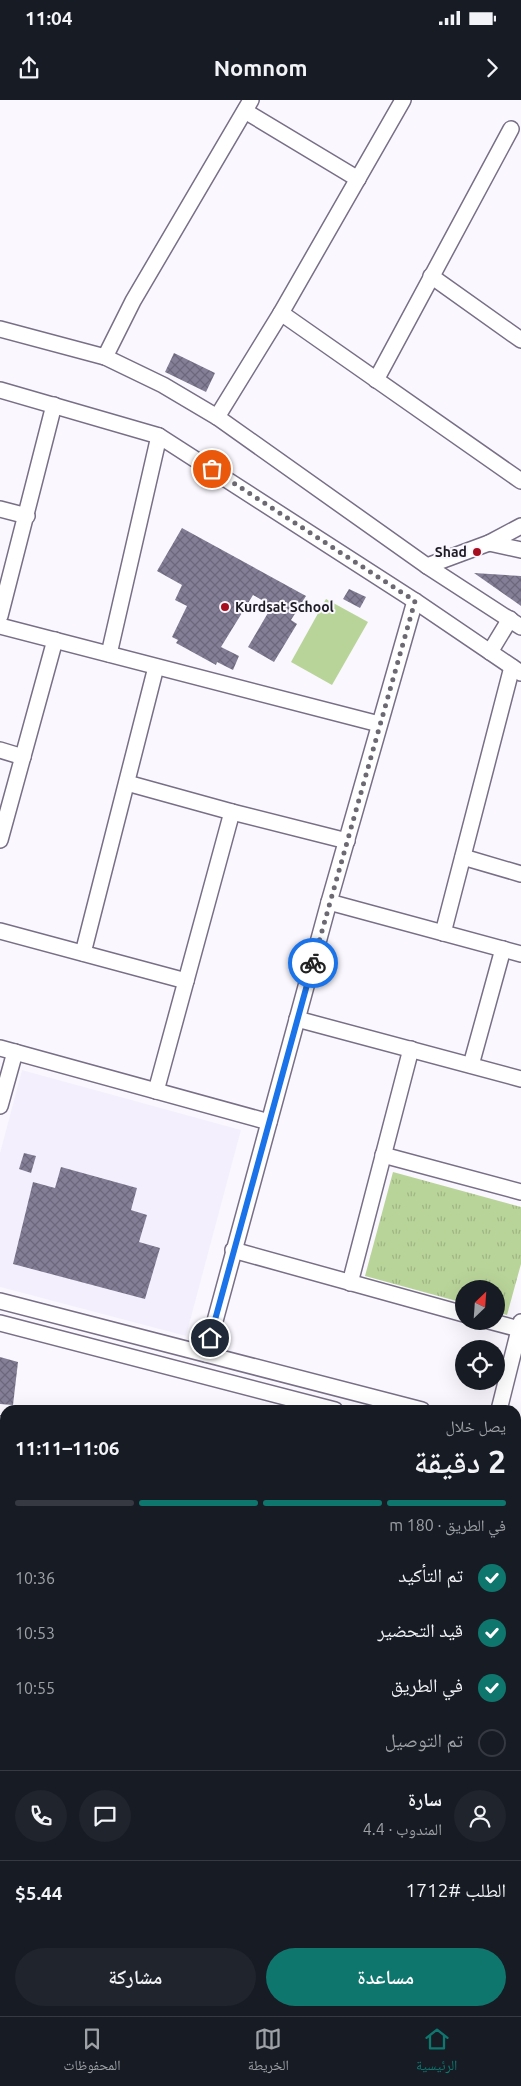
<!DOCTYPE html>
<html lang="ar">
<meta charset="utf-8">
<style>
body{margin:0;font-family:Ubuntu,"Noto Naskh Arabic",sans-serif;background:#20242c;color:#f1f3f6;direction:rtl;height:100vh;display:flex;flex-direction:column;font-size:19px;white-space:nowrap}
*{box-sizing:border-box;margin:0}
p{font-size:16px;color:#9ea1a6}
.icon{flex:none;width:28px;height:28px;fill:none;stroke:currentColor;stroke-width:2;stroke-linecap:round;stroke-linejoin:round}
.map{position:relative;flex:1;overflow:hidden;direction:ltr}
.details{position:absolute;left:0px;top:1305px;width:521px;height:611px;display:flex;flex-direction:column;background:#171b24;border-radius:15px 15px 0 0;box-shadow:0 5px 20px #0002;direction:rtl}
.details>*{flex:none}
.needle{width:32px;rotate:25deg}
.fabs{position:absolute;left:455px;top:1180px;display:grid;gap:10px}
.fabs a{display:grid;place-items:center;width:50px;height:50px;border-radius:50%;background:#171b24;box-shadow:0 5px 20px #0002;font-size:25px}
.pin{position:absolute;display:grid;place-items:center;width:42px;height:42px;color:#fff;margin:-21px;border:2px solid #fff;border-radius:50%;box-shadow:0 1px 5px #0007}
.courier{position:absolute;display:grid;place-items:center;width:50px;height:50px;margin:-25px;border:4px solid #1a73e8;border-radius:50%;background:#fff;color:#222;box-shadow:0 1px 6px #0007}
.summary em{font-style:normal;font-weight:600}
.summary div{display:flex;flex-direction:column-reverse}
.summary{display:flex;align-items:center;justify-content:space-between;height:85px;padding:0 15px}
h1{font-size:32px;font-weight:600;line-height:38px}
.bar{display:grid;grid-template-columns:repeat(4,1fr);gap:8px 5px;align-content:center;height:60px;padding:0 15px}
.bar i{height:6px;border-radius:4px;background:#363941}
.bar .on{background:#0f766e}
.bar p{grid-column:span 4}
.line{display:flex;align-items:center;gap:12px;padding:0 15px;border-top:1px solid #363941}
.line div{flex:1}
.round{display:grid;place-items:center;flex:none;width:52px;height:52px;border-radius:26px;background:#20242c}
ol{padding:0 15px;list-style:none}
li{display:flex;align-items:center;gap:15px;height:55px}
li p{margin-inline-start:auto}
li .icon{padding:5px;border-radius:50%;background:#0f766e;color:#fff;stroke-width:4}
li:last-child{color:#9ea1a6}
li i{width:28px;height:28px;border:2px solid #363941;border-radius:50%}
.action{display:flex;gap:10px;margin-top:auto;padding:10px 15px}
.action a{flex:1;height:58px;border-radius:30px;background:#0f766e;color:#fff;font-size:20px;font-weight:600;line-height:58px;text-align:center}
.action a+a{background:#20242c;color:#f1f3f6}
.status{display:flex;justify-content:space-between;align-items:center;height:35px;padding:0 25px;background:#171b24;direction:ltr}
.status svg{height:14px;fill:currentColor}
header{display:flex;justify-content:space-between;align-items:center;height:65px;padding:0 15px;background:#171b24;font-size:22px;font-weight:600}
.tabs{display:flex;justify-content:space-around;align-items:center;height:70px;border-top:1px solid #363941;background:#171b24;font-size:14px;color:#9ea1a6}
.tabs a{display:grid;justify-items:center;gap:2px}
.tabs .on{color:#0f766e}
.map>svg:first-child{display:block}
.built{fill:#f4effd}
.grass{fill:url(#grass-tufts)}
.garden{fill:#b9d499}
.building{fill:url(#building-cross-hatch)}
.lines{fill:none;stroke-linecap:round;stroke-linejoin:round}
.minor-casing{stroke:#786f87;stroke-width:18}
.minor{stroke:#fff;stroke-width:15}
.done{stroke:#6c6972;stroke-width:5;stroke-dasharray:0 9}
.route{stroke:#1a73e8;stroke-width:6}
.poi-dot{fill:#a60e1f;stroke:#faf8fe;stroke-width:2}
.labels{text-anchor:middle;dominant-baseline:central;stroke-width:4;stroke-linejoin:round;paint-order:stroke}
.poi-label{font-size:14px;font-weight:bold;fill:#201c26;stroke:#faf8fe;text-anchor:end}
</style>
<div class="status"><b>11:04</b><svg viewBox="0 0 49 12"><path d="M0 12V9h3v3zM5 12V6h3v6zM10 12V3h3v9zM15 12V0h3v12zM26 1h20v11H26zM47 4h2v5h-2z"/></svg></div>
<header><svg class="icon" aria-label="forward" viewBox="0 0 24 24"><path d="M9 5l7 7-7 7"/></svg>Nomnom<svg class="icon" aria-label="share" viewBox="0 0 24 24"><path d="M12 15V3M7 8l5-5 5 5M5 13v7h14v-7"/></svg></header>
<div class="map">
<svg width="521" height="1916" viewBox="0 0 521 1916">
<defs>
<pattern id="grass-tufts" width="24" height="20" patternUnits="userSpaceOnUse" patternTransform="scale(1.25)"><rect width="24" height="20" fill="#b9d499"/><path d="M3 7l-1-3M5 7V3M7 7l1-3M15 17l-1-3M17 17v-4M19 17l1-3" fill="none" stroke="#9fb584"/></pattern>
<pattern id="building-cross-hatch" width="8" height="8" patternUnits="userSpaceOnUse" patternTransform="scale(1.25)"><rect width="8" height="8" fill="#847f97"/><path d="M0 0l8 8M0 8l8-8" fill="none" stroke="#6c677b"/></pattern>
</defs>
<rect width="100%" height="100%" fill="#faf8fe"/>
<path class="built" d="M22,970L241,1030L186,1236L0,1187V1053Z"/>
<path class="grass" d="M393,1072L521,1107V1164L507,1215L496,1212V1189H464V1203L365,1176Z"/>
<path class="garden" d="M326,499L368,522L332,585L291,562Z"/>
<g class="building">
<path d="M174,253L215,273L206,292L165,272Z"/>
<path d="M182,428L306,496L291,520L297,524L274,562L248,547L272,506L253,495L221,547L239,556L233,570L217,562L216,565L176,543L178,540L172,537L187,506L175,500L182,485L157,471Z"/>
<path d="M474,473L521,476V506Z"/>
<path d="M349,489L366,497L360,508L343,499Z"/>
<path d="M24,1053L36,1056L31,1073L19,1069Z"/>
<path d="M61,1067L137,1088L131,1110L147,1115L139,1142L160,1148L145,1199L13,1164L33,1082L55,1088Z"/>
<path d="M0,1257L18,1262L13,1305L0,1304Z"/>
</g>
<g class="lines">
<g class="minor-casing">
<g id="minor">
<path d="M245,11L358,79"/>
<path d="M431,176L521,240"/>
<path d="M281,213L521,381"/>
<path d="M0,229L105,257L163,285L217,317L427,466L521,527"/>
<path d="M105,257L133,201L251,0"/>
<path d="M376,280L511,29"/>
<path d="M0,290L159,336L415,501L521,573"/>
<path d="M217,317L281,213L403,0"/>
<path d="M0,409L27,416"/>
<path d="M489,443L521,450"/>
<path d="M427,466L489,443L521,426"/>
<path d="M0,516L54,305"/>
<path d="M0,526L379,624"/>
<path d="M490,552L510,519"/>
<path d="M109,554L159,336"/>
<path d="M0,650L23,657"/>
<path d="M127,683L232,712L347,741"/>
<path d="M0,740L55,540"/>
<path d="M463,757L521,774"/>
<path d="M329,802L521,854"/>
<path d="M0,831L186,881"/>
<path d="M443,833L512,567"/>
<path d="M83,853L156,567"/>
<path d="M297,919L521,979"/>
<path d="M0,948L269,1022"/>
<path d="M471,965L503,849"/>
<path d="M156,991L232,712"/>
<path d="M0,1006L15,952"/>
<path d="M383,1055L521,1092"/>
<path d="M233,1150L464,1214"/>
<path d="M350,1183L411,949"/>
<path d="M0,1201L422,1310"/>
<path d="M489,1221L519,1229"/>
<path d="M0,1223L335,1310"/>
<path d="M206,1254L329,802L415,501"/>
<path d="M499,1310L521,1222"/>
<path d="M0,1324H5"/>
<path d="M516,1337L521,1338"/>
<path d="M0,1454H5"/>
<path d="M0,1576H5"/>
<path d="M516,1624H521"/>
<path d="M516,1758L521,1804"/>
<path d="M0,1822H5"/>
<path d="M167,1911L168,1916"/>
<path d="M274,1911L275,1916"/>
</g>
</g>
<use href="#minor" class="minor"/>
</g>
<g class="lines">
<path class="done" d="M212,369L415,501L313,863"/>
<path class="route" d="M210,1238L313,863"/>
</g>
<g class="poi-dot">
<circle cx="477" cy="452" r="5"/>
<circle cx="225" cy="507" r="5"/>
</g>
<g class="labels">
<g class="poi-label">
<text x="467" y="452">Shad</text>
<text x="235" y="507" text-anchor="start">Kurdsat School</text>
</g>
</g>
</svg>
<div class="fabs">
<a><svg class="needle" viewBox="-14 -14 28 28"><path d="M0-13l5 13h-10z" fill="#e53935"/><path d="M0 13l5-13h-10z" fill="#9ea1a6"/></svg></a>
<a><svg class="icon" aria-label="locate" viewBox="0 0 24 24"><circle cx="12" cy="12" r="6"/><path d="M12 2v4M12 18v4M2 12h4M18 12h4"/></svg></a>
</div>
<div class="pin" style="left:212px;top:369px;background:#ea580c"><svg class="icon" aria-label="bag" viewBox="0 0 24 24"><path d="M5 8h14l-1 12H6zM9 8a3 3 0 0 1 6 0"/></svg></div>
<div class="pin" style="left:210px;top:1238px;background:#1f2937"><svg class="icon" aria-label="home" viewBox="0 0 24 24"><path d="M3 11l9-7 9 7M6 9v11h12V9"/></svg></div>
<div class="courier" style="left:313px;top:863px"><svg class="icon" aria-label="bike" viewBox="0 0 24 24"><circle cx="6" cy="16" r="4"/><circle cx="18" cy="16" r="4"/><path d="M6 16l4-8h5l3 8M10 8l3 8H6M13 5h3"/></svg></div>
<section class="details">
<div class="summary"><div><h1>2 دقيقة</h1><p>يصل خلال</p></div><em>11:06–11:11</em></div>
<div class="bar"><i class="on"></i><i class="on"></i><i class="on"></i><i></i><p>في الطريق · 180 m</p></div>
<ol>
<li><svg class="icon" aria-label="check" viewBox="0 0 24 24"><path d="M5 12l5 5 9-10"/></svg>تم التأكيد<p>10:36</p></li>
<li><svg class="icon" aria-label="check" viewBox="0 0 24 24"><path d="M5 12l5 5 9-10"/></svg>قيد التحضير<p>10:53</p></li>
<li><svg class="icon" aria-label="check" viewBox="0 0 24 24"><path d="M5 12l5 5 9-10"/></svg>في الطريق<p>10:55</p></li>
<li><i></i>تم التوصيل</li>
</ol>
<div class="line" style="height:90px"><a class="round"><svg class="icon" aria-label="person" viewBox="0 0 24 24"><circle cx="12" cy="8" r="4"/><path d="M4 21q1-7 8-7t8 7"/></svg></a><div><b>سارة</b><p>المندوب · 4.4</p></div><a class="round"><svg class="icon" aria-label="chat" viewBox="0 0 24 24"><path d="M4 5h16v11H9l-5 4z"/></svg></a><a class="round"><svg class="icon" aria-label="phone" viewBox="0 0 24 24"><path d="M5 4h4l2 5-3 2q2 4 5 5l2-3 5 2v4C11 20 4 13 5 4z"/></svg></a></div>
<div class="line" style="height:65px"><div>الطلب #1712</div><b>$5.44</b></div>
<div class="action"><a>مساعدة</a><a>مشاركة</a></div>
</section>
</div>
<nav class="tabs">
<a class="on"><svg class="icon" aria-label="home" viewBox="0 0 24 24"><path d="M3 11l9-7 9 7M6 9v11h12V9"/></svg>الرئيسية</a>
<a><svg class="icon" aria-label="map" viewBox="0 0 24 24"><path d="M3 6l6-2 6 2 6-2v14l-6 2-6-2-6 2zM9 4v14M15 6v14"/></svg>الخريطة</a>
<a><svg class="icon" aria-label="saved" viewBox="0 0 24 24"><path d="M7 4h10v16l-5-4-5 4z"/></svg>المحفوظات</a>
</nav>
